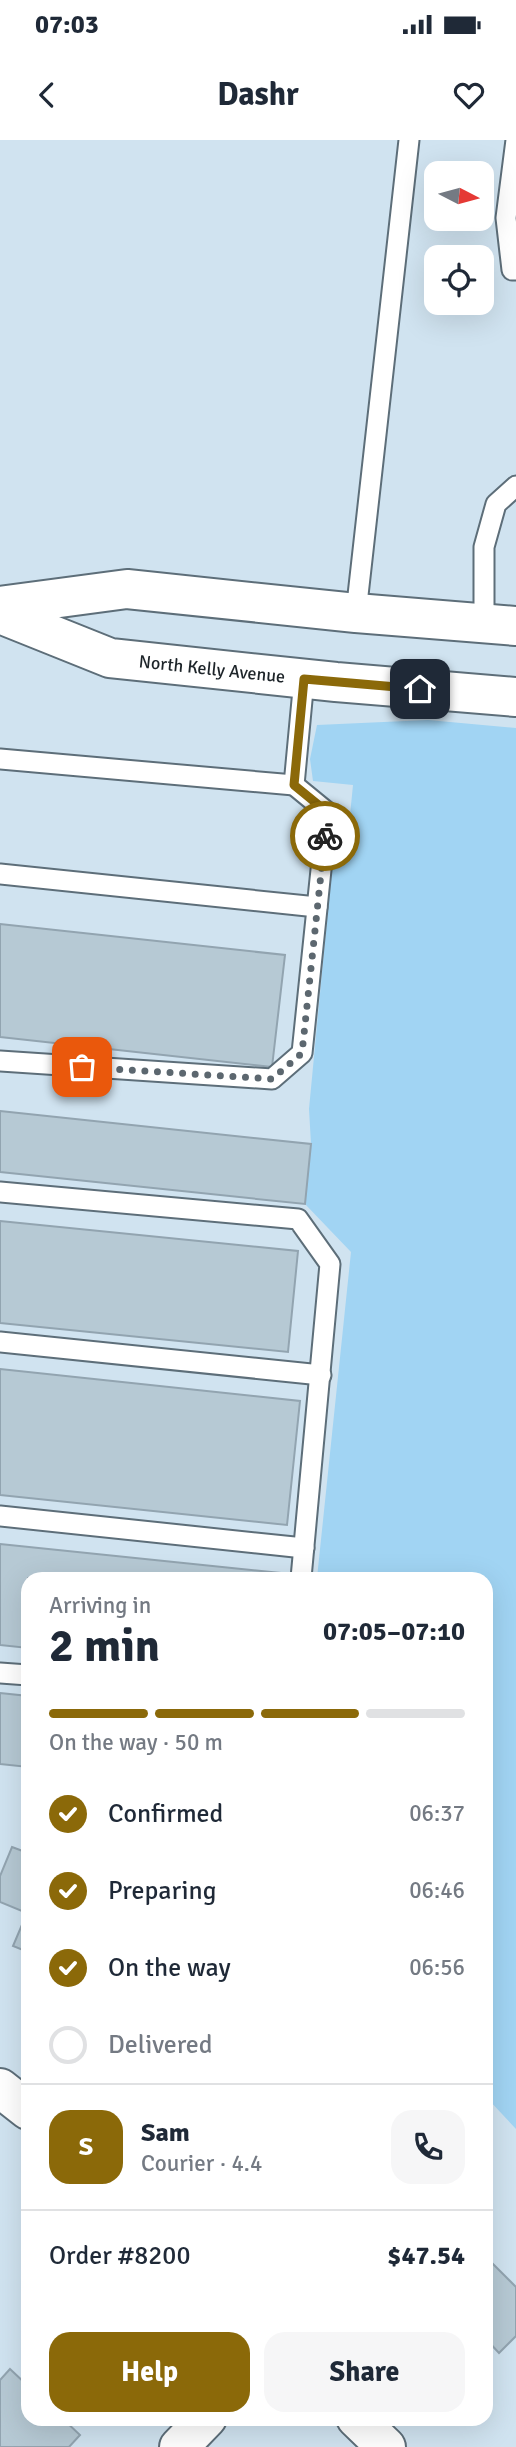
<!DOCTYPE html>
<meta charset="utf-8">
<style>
body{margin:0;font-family:Signika,sans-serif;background:#f6f6f7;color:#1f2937;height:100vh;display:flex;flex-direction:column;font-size:26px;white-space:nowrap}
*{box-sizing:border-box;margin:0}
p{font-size:23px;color:#747a83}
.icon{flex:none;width:38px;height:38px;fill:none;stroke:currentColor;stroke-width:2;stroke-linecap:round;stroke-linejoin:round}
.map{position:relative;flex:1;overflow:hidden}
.drawer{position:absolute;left:21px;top:1432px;width:472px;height:854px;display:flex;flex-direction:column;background:#fff;border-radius:21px;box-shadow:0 7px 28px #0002}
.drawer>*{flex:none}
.needle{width:46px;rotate:96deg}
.tools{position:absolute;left:424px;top:21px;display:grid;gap:14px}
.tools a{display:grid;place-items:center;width:70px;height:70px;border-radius:14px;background:#fff;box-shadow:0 7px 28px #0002;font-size:35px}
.pin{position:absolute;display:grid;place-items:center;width:60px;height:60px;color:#fff;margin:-30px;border-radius:14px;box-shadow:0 4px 10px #0006}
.courier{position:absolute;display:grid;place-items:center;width:70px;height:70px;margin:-35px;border:5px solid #8b6909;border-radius:50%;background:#fff;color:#222;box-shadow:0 2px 9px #0007}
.headline em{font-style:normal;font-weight:700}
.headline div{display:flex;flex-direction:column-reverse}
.headline{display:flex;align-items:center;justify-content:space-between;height:119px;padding:0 28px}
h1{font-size:46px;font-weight:700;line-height:52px}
.bar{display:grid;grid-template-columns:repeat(4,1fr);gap:10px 7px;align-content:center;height:84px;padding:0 28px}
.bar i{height:9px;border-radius:5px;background:#e0e1e3}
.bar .active{background:#8b6909}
.bar p{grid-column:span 4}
.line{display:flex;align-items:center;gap:18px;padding:0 28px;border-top:2px solid #e0e1e3}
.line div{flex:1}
.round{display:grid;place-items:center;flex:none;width:74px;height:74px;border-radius:21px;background:#f6f6f7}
ol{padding:0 28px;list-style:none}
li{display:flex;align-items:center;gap:21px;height:77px}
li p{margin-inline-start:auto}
li .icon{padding:7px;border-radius:50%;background:#8b6909;color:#fff;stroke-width:4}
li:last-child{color:#747a83}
li i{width:38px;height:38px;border:4px solid #e0e1e3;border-radius:50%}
.action{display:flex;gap:14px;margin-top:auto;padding:14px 28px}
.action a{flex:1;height:80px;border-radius:21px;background:#8b6909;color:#fff;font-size:28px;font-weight:700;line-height:80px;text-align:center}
.action a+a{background:#f6f6f7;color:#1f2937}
.status{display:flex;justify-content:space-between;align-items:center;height:49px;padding:0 35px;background:#fff;direction:ltr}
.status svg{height:19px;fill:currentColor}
header{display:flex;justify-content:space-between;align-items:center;height:91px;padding:0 28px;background:#fff;font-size:32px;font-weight:700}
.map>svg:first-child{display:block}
.green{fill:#a1d4f3}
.building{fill:#b6c9d4;stroke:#92a4b0;stroke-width:2}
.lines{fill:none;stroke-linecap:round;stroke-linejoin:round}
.lane-casing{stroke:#5d6e79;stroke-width:23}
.street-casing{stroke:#5d6e79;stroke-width:42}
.secondary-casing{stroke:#5d6e79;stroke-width:42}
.lane{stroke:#fff;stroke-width:19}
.street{stroke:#fff;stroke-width:38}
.secondary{stroke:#fff;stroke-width:38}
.done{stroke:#5c676f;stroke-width:7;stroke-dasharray:0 12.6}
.route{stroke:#8b6909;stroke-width:9}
.labels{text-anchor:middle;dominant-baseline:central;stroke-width:7;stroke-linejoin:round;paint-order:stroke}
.street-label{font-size:18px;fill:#1d2429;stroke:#fff}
</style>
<div class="status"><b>07:03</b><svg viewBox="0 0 49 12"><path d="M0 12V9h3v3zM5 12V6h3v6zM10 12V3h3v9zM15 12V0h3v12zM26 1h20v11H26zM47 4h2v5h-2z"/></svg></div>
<header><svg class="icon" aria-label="back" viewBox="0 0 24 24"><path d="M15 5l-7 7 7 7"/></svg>Dashr<svg class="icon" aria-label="heart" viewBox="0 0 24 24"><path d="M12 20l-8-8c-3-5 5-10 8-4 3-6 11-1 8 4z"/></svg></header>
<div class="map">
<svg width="516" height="2307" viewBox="0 0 516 2307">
<rect width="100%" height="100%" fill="#d0e3f0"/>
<path class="green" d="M428,580L516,588V1989L487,1958L486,1438H317L351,1112L305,1064L311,1004L309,969L336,686L349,685L353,645L313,641L310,619L317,585Z"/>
<g class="building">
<path d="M0,784L285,815L272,927L0,897Z"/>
<path d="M0,971L311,1004L305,1064L0,1032Z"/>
<path d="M0,1081L298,1111L288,1212L0,1183Z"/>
<path d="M0,1229L300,1261L287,1385L0,1355Z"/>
<path d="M0,1404L280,1433L279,1438H28V1508L0,1505Z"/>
<path d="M0,1553L28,1556V1627L0,1624Z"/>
<path d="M12,1707L28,1713V1812L13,1806L27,1773L0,1762V1736Z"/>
<path d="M486,2117L516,2147V2196L499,2213L486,2199Z"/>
<path d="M10,2229L28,2246V2278H62L80,2295L69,2307H0V2240Z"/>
</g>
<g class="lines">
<g class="lane-casing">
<g id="lane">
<path d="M516,0L506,78L512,130H516"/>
<path d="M356,473L409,0"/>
<path d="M484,483V407L496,364L516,346"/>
<path d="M0,619L294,645"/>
<path d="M0,734L317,767"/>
<path d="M0,921L272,939L302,913L327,672L294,645L304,539"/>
<path d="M0,1052L298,1079L330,1124L301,1438"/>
<path d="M0,1202L321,1235"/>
<path d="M0,1376L304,1408"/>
<path d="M0,1533L28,1535"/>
</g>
</g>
<g class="street-casing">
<g id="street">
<path d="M0,1948L28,1970"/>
<path d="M356,2278L386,2307"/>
<path d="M179,2307L207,2278"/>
</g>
</g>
<g class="secondary-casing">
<g id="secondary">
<path d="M0,466L127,449L356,473L516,486"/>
<path d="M0,474L110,518L336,542L516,557"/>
</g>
</g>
<use href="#lane" class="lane"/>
<use href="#street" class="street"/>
<use href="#secondary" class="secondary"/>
</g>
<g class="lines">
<path class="done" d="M82,927L272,939L302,913L325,696"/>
<path class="route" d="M325,696L327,672L294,645L304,539L420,549"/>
</g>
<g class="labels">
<g class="street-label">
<text transform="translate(212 529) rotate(6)">North Kelly Avenue</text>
</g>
</g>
</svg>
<div class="tools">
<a><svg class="needle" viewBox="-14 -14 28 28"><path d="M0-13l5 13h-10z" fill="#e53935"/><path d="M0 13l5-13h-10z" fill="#747a83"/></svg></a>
<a><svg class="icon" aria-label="locate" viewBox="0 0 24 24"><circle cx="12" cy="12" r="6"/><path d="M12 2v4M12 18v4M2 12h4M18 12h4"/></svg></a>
</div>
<div class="pin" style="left:82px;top:927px;background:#ea580c"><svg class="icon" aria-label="bag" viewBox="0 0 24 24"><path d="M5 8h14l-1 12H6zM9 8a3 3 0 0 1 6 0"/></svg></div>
<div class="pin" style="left:420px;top:549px;background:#1f2937"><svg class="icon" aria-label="home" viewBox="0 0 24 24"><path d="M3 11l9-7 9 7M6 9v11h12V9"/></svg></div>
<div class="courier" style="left:325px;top:696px"><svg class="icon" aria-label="bike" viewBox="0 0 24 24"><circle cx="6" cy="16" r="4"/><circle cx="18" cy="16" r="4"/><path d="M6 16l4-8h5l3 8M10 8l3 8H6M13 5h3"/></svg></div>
<section class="drawer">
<div class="headline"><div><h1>2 min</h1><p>Arriving in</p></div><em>07:05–07:10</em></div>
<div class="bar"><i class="active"></i><i class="active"></i><i class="active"></i><i></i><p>On the way · 50 m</p></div>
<ol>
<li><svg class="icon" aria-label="check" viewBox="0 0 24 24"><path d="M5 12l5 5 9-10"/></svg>Confirmed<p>06:37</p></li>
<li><svg class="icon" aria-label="check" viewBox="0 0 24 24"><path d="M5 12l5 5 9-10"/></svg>Preparing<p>06:46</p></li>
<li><svg class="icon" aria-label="check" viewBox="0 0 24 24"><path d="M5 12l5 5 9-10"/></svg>On the way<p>06:56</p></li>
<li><i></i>Delivered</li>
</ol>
<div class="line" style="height:126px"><b class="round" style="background:#8b6909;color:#fff">S</b><div><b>Sam</b><p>Courier · 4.4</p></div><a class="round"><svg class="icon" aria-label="phone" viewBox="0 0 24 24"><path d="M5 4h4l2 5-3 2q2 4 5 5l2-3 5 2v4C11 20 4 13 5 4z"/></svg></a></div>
<div class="line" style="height:91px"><div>Order #8200</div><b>$47.54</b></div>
<div class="action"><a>Help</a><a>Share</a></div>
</section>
</div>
